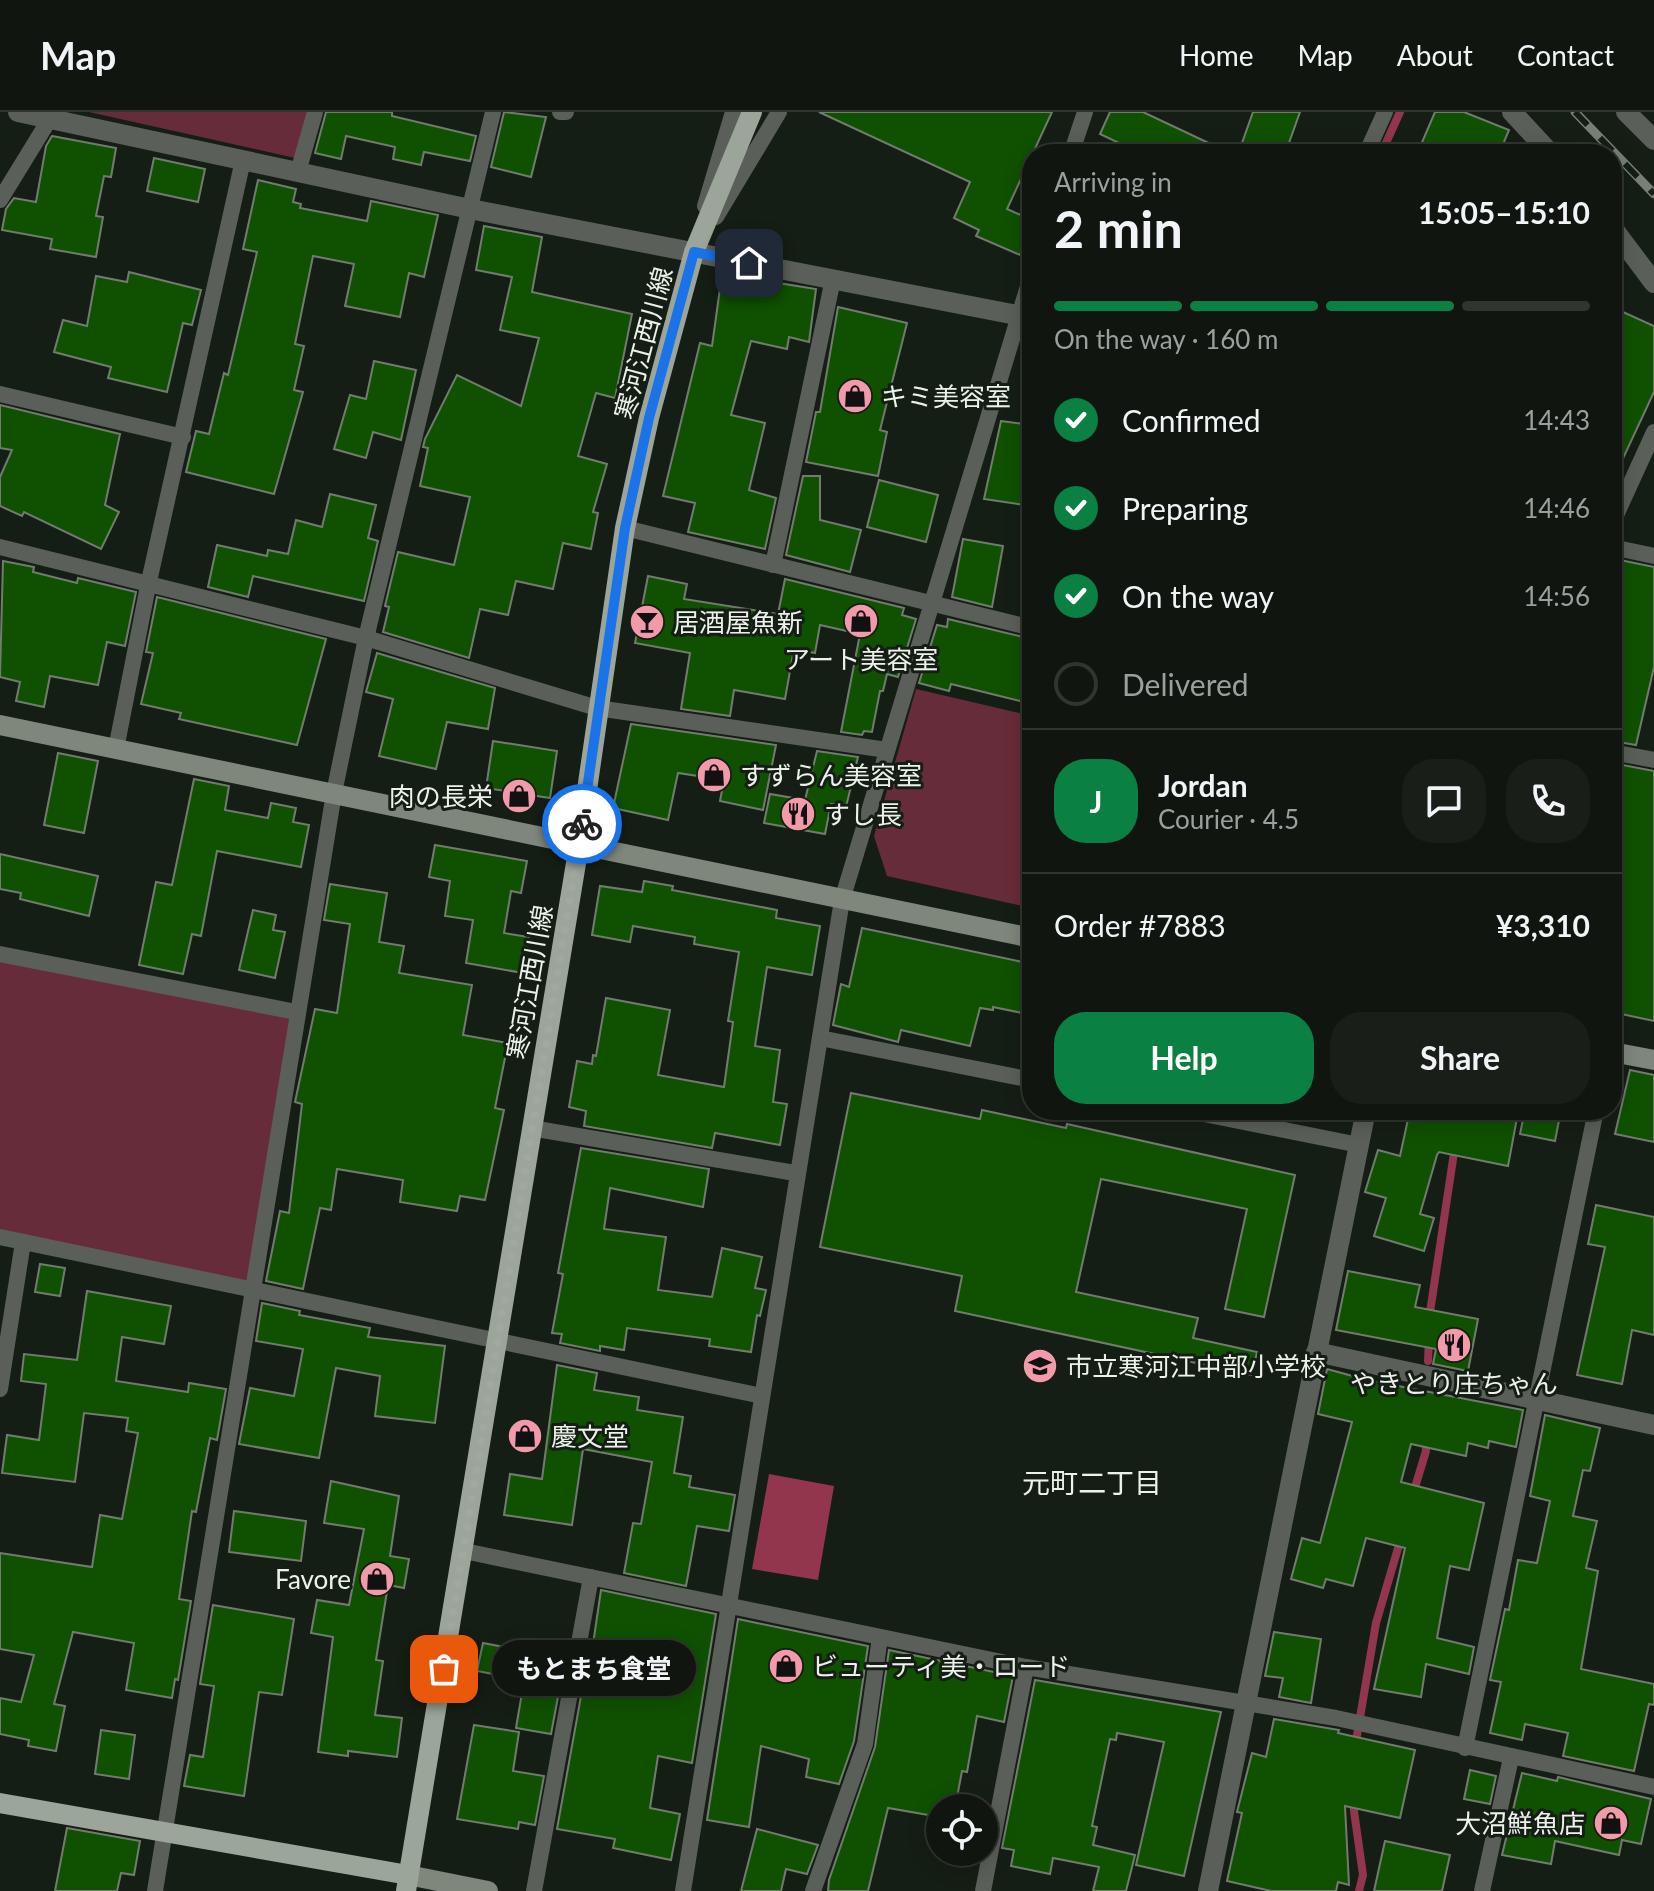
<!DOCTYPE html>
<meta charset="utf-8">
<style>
body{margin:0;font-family:Lato,"Noto Sans JP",sans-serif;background:#191f18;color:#f1f3f6;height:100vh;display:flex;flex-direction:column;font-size:30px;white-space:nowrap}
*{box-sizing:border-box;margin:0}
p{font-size:26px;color:#9c9f9e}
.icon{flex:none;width:44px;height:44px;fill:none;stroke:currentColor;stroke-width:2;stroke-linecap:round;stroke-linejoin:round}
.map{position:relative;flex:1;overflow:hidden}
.panel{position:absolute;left:1022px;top:32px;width:600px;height:976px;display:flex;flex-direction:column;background:#10160f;border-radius:32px;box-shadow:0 4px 20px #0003,0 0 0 2px #30352f}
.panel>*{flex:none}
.buttons{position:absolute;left:926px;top:1682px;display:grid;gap:16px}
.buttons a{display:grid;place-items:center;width:72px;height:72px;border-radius:50%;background:#10160f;box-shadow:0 4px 20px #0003,0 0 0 2px #30352f;font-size:40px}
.pin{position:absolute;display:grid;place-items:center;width:68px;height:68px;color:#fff;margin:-34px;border-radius:16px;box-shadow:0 4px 12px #0006}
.courier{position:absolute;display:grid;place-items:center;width:80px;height:80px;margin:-40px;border:6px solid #1a73e8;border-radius:50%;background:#fff;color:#222;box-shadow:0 2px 10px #0007}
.bubble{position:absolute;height:56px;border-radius:28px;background:#10160f;box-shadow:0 4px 20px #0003,0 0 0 2px #30352f;font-size:26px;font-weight:700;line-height:56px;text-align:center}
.overview em{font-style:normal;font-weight:700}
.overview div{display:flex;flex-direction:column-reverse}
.overview{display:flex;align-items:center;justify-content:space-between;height:136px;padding:0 32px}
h1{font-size:52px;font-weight:700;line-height:60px}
.bar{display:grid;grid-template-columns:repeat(4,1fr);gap:12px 8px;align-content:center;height:96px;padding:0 32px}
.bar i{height:10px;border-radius:6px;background:#30352f}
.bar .on{background:#0b8043}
.bar p{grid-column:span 4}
.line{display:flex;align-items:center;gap:20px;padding:0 32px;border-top:2px solid #30352f}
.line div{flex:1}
.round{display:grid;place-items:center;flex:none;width:84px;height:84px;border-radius:32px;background:#191f18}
ol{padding:0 32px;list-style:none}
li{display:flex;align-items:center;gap:24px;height:88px}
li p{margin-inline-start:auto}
li .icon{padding:8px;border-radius:50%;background:#0b8043;color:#fff;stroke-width:4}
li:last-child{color:#9c9f9e}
li i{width:44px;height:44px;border:4px solid #30352f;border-radius:50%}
.cta{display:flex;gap:16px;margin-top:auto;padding:16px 32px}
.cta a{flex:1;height:92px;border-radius:32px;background:#0b8043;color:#fff;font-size:32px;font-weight:700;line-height:92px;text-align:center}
.cta a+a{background:#191f18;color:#f1f3f6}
header{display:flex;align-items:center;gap:48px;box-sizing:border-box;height:112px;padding:0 40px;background:#10160f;border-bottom:2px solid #30352f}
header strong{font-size:38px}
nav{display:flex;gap:44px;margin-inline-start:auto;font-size:28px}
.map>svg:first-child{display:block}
.green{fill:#672c39}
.water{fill:#91364d}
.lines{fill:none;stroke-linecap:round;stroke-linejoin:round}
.stream{stroke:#91364d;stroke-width:8}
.building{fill:#0f5100;stroke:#717c6f;stroke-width:2}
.lane{stroke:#5b5f5a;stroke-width:16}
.street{stroke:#5b5f5a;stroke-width:20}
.secondary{stroke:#7f877d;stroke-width:20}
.primary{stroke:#9ba599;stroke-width:20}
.rail-casing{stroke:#787f76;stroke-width:9}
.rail{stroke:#151e14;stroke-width:6;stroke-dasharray:18;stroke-linecap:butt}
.done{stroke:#a1a89f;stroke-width:8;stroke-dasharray:0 14.4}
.route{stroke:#1a73e8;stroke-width:10}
.labels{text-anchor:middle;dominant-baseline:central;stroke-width:6;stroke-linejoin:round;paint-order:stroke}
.street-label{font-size:26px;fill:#ecf2ea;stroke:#151e14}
.poi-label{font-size:26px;fill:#ecf2ea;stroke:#151e14;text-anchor:start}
.neighbourhood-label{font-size:28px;fill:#ecf2ea;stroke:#151e14}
</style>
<header>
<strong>Map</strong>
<nav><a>Home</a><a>Map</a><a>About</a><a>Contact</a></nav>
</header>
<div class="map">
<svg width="1654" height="1779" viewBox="0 0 1654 1779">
<rect width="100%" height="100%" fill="#151e14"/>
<g class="green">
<path d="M89,0H308L295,46Z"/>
<path d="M916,577L1032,604V796L887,764L874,724Z"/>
<path d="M0,842L296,900L252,1178L0,1125Z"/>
</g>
<path class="water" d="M769,1362L834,1374L818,1468L752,1457Z"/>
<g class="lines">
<g class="stream">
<path d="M1381,42L1400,0"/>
<path d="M1429,1207L1455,1034"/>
<path d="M1428,1249L1429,1228"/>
<path d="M1413,1382L1426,1339L1425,1326"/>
<path d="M1355,1635L1376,1511L1401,1426"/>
<path d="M1352,1685L1363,1763L1359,1779"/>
</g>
</g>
<g class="building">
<path d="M326,0H392V4L476,24L470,49L424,40L421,53L393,47L395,35L346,24L341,47L315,41Z"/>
<path d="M504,0L546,5L531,65L491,55Z"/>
<path d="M819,0H1052L1007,97L1032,108L1020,143L976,124L979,118L954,106L970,70Z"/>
<path d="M1110,0H1143L1232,42H1142L1100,22Z"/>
<path d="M1253,0H1300L1285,42H1272L1242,31Z"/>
<path d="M1435,0H1464L1509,18L1499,42H1417Z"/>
<path d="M52,24L116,36L111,65L104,64L96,104L103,105L96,145L50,137L52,127L2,118L6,97L14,86L36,90L46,34Z"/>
<path d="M154,46L205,57L198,90L147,79Z"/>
<path d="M258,68L296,77L293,90L301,92L300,96L367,109L371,89L438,103L424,165L409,161L400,205L345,194L354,152L313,144L295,232L304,234L294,278L303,280L274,382L186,360L196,319L209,322L224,261L228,263L257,140L243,137Z"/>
<path d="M484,114L542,125L532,180L632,202L615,286L596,281L578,344L607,352L593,400L598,401L591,437L563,431L553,477L516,469L508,503L480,497L469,546L383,520L389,495L385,494L398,440L454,453L470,385L420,374L428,336L423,335L425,327L457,263L521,294L539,226L500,218L512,165L476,158Z"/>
<path d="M129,160L201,178L192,213L183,211L167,280L108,266L111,255L54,240L63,208L87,214L96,164L127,170Z"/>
<path d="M722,162L816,177L809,230L789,225L787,237L751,229L731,303L765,311L749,378L776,386L765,437L688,420L695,391L663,384L700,231L712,234Z"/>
<path d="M838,195L907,211L880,318L887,320L878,364L806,350L816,300H820Z"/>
<path d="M1612,195L1654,214V280L1612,370Z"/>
<path d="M374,249L416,258L401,328L373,320L366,346L334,337L350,283L366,287Z"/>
<path d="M0,293L120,322L105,393L119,400L101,437L24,400L22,404L0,394V365L12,338L0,336Z"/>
<path d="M1001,309L1032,313V394L984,387Z"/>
<path d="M803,364H820V408L861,418L850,460L786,443Z"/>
<path d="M879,368L938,383L926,430L867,415Z"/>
<path d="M330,382L376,393L368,426L378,429L364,489L253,464L248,485L208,475L217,433L267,444L268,438L288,442L296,408L322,415Z"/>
<path d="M963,427L1003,434L992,495L952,485Z"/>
<path d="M1620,448L1654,455V555L1636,633L1612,629V484Z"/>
<path d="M3,449L34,455L33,460L77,471L78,466L136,480L125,534L107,530L98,573L50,564L44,595L16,589L20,570L0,565Z"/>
<path d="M648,464L687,472L684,487L778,502L785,467L904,496L902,503L916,507L898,565L887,562L883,579H880L872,620L864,619L862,623L841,620L860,522L820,513L815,541L794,537L785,587L734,578L730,604L681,597L690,541L635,531Z"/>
<path d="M157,485L326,527L297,633L179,607L181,601L141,592L153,541L146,540Z"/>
<path d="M948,507L1032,527V592L951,572L949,579L919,571L937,513L947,515Z"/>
<path d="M377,541L495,576L488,617L447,610L436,657L379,644L393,587L366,580Z"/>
<path d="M631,612L776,633L763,698L720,689L724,668L678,661L668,708L613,696Z"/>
<path d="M493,629L557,639L550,686L486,676Z"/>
<path d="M817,639L858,645L846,695L831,692L825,722L764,711L770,682L805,688Z"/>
<path d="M58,641L98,649L84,721L44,713Z"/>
<path d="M1612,651L1654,659V909L1612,900Z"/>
<path d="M194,667L229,674L225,698L268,706L271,691L296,696L293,710L309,713L301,755L217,739L201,824L192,822L183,862L139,853L156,770L172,773Z"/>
<path d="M435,733L527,749L521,781L511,779L504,821L529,825L523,861L466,851L473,808L445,804L450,769L429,765Z"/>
<path d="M0,742L98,764L89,804L20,787L21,781L0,777Z"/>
<path d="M644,769L673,774L672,778L777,798L776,806L820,814L812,863L767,855L755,934L780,938L773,990L787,992L780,1033L715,1021L712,1036L584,1014L586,999L569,995L577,949L592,952L593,943L596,944L606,886L670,898L658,963L724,975L733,910L728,909L739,840L694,832L695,825L633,814L630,830L592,823L600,774L642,780Z"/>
<path d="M330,772L387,781L379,830L404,834L399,861L472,873L463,923L508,931L495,996L504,998L485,1088L460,1084L457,1099L400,1090L403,1068L337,1057L331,1098L320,1096L303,1177L266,1169L280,1099L289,1101L302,992L295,990L315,897L337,901L350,812L324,808Z"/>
<path d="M253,798L276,803L273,818L285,820L275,866L239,858Z"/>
<path d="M862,816L1032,852V903L993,895V898L980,896L970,934L901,918L898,930L833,913L841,872L849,875Z"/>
<path d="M1630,958L1654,963V1030L1615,1022Z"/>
<path d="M851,981L980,1007L982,998L1066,1016L1067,1012L1295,1063L1264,1205L1225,1197L1247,1097L1101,1067L1076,1180L1198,1206L1193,1226L1257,1240L1252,1263L955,1199L962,1164L820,1135Z"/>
<path d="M1410,998H1477L1517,1006L1508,1054L1439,1040L1437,1043L1420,1102L1434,1106L1424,1139L1374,1124L1386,1086L1365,1080L1378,1038L1400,1044Z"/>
<path d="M1525,998H1561L1555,1029L1520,1022Z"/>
<path d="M581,1036L709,1057L703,1095L610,1076L604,1117L666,1125L658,1178L712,1185L722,1136L762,1145L755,1176L766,1178L760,1204L757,1203L751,1240L709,1234L710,1227L627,1216L624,1238L600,1234V1239L560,1231L562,1222L552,1221L563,1162L558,1161Z"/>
<path d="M1596,1093L1654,1105V1223L1632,1218L1622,1272L1577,1263L1605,1135L1588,1132Z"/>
<path d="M40,1152L65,1156L60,1184L35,1180Z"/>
<path d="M1348,1159L1420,1173L1415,1195L1478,1207L1468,1259L1433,1252L1436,1237L1336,1218Z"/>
<path d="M87,1179L171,1194L164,1232L122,1225L116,1269L188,1280L189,1271L226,1277L217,1328L210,1326L196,1400L192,1399L179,1487L191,1489L178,1568L175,1567L172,1586L126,1578L134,1531L73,1520L54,1592L65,1594L56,1639L28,1634L29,1628L0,1622V1586L21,1590L34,1543L0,1537V1441L92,1455L100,1403L122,1407L138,1321L126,1319L128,1306L84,1301L75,1370L2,1361L7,1323L39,1328L46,1272L21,1269L24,1242L77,1248Z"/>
<path d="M262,1191L300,1199L299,1203L370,1216L368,1225L445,1234L435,1311L375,1304L380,1264L336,1256L319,1346L239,1332L250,1276L294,1284L303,1237L256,1229Z"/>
<path d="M557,1253L597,1261L594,1278L639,1285L637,1298L683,1305L674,1361L691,1364L689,1375L735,1383L729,1419L697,1414L686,1474L624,1461L633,1411L641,1412L652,1350L583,1337L572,1413L504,1403L510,1362L542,1367Z"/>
<path d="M1327,1257L1367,1268L1523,1298L1516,1335L1489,1329L1488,1336L1468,1331L1466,1344L1411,1332L1401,1370L1484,1391L1469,1458L1450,1454L1437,1526L1474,1535L1469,1562L1426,1552L1421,1585L1374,1577L1405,1436L1366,1426L1353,1474L1326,1467L1323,1476L1291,1467L1302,1426L1320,1431L1352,1310L1318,1302Z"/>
<path d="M1545,1303L1600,1316L1590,1359L1583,1358L1573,1404L1597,1409L1586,1456L1598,1459L1581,1557L1654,1572V1593L1649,1592L1634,1659L1563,1644L1568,1621L1525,1612L1522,1628L1490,1621L1501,1570L1490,1568L1505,1497L1509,1498L1518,1448L1537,1451L1550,1389L1530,1384Z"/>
<path d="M331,1369L399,1384L390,1444L409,1447L404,1476L388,1473L376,1548L383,1549L375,1603L402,1606L397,1645L348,1639V1644L318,1640L333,1525L311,1521L317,1488L349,1493L364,1417L324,1411Z"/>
<path d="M234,1399L306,1409L301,1449L229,1440Z"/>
<path d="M601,1478L716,1502L692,1651L658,1644L650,1696L680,1702L671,1748L613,1736L615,1727L557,1717L583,1573H587Z"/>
<path d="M213,1493L294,1507L282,1583L259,1580L244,1684L184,1674L190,1643L203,1645L214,1574L200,1572Z"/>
<path d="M738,1507L868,1534L854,1629L839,1672L806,1665L809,1647L761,1634L749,1715L707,1708Z"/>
<path d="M1274,1520L1321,1527L1311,1591L1279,1585L1283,1566L1265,1564Z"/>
<path d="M483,1531L520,1538L514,1566L477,1559Z"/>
<path d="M889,1538L1013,1564L1004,1610L977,1604L967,1660L962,1659L955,1696H940V1705L888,1696L868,1779H828L829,1768L875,1635Z"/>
<path d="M525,1563L561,1569L551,1622L516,1616Z"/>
<path d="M1035,1568L1221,1600L1184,1764L1136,1753L1164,1630L1117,1621L1116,1628L1110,1627L1092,1714L1097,1715L1093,1733L1135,1743L1126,1779H1093L1099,1755L1053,1746L1050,1762L1011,1754L1014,1738L1002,1736Z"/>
<path d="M1274,1607L1339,1618L1338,1621L1415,1638L1400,1706L1345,1694L1349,1773L1338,1770L1336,1779H1271L1227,1769L1242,1701L1237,1700L1252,1641L1266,1645Z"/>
<path d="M474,1613L519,1620L513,1659L544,1664L535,1713L519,1710L518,1717L457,1707Z"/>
<path d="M101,1618L135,1623L129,1667L95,1662Z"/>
<path d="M1470,1658L1496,1664L1490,1692L1464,1687Z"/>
<path d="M1522,1661L1557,1669L1558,1665L1651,1687L1641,1732L1622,1728L1619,1743L1555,1729L1551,1752L1502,1743Z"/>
<path d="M67,1716L140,1729L134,1763L121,1761L117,1779H55Z"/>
<path d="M757,1717L818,1733L807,1762L786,1757L781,1779H741Z"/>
<path d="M1385,1729L1450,1743L1442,1779H1374Z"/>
</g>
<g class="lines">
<g class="lane">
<path d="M560,0H566"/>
<path d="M1071,42L1085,0"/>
<path d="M1366,42L1385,0"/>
<path d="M298,60L315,0"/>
<path d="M0,88L54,0"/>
<path d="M705,94L733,0"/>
<path d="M716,105L779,0"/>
<path d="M0,282L183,325"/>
<path d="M1612,412L1654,320"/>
<path d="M625,416L1032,516"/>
<path d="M0,435L366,526L597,596L887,638"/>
<path d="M1612,435L1654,444"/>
<path d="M773,453L833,167"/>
<path d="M116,637L148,474L243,48"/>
<path d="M1612,640L1654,648"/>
<path d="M0,842L296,900"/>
<path d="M820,926L1032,968"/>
<path d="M1184,998L1359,1033"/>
<path d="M531,1016L795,1061"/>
<path d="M0,1125L762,1284"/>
<path d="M0,1277L23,1130"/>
<path d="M464,1439L1026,1555L1336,1606L1654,1675"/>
<path d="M1465,1636L1596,998"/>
<path d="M155,1779L334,681L366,526L493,0"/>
<path d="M534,1779L591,1465"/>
<path d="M683,1779L842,788L1032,161"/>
<path d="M813,1779L865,1632L880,1525"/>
<path d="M983,1779L1026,1555"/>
<path d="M1482,1779L1511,1646"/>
</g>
<g class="street">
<path d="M18,0L470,97L1032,206"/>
<path d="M1512,0L1551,42"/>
<path d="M1626,0L1654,28"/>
<path d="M1612,115L1654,171"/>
<path d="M1316,1240L1654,1313"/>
<path d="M1208,1779L1366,998"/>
</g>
<g class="secondary">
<path d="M0,613L1032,826"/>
<path d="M1612,940L1654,948"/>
<path d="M408,1763L488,1779"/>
</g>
<g class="primary">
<path d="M0,1691L408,1763"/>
<path d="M406,1779L579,733L625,416L649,306L694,140L752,0"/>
</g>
<g class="rail-casing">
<path id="rail" d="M1575,0L1654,82"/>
</g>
<use href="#rail" class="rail"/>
</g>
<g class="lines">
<path class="done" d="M444,1557L582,712"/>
<path class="route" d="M582,712L625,416L649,306L694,140L749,151"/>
</g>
<defs>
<g id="shop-disc" transform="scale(1.8)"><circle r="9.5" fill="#f39aaa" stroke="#151e14"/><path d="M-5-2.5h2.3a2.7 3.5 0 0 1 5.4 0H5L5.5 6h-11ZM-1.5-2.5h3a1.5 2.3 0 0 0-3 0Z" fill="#111"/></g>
<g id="bar-disc" transform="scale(1.8)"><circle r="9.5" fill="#f39aaa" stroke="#151e14"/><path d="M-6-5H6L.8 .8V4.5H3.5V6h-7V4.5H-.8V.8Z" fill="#111"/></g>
<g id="restaurant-disc" transform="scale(1.8)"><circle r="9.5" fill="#f39aaa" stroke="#151e14"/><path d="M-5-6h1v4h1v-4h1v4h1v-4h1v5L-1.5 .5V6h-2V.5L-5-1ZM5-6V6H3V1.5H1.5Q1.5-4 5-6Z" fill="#111"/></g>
<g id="school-disc" transform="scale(1.8)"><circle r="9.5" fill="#f39aaa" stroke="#151e14"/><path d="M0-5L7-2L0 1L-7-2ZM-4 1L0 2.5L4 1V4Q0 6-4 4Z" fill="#111"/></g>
</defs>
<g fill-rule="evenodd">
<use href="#shop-disc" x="855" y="284"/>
<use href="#shop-disc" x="861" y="509"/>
<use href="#bar-disc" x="647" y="510"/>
<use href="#shop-disc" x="714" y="663"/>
<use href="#shop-disc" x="519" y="684"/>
<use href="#restaurant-disc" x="798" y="702"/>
<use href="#restaurant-disc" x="1454" y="1233"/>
<use href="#school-disc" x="1040" y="1254"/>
<use href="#shop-disc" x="525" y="1324"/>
<use href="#shop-disc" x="377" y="1467"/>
<use href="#shop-disc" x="786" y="1554"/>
<use href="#shop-disc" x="1611" y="1711"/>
</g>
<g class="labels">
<g class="street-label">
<text transform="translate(643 231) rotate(-75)">寒河江西川線</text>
<text transform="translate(529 870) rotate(-80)">寒河江西川線</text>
</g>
<g class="poi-label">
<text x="881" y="284">キミ美容室</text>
<text x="673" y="510">居酒屋魚新</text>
<text x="861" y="547" text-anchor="middle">アート美容室</text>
<text x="740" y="663">すずらん美容室</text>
<text x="493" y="684" text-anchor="end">肉の長栄</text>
<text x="824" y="702">すし長</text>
<text x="1066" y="1254">市立寒河江中部小学校</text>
<text x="1454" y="1271" text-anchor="middle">やきとり庄ちゃん</text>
<text x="551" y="1324">慶文堂</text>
<text x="351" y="1467" text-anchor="end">Favore</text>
<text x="812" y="1554">ビューティ美・ロード</text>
<text x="1585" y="1711" text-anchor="end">大沼鮮魚店</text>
</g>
<g class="neighbourhood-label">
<text x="1092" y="1370">元町二丁目</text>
</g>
</g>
</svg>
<div class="buttons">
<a><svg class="icon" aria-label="locate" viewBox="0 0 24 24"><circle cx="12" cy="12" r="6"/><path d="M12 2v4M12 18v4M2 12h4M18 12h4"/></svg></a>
</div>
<div class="pin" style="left:444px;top:1557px;background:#ea580c"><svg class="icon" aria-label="bag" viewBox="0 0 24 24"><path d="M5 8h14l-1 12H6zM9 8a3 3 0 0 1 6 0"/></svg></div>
<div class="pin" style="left:749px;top:151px;background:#1f2937"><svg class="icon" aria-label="home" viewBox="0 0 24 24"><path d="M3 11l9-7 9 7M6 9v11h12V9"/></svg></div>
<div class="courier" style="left:582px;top:712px"><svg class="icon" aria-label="bike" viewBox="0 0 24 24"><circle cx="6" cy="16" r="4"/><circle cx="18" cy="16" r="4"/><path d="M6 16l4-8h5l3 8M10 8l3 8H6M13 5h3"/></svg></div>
<div class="bubble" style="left:492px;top:1528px;width:204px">もとまち食堂</div>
<section class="panel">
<div class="overview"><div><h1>2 min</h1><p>Arriving in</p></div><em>15:05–15:10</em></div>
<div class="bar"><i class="on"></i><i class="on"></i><i class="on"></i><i></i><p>On the way · 160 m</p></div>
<ol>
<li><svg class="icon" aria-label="check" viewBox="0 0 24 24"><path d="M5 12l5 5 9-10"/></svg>Confirmed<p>14:43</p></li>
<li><svg class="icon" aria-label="check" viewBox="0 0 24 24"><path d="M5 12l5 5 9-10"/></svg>Preparing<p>14:46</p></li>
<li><svg class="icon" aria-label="check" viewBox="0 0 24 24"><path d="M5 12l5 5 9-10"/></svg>On the way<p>14:56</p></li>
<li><i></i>Delivered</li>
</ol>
<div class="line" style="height:144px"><b class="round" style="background:#0b8043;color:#fff">J</b><div><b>Jordan</b><p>Courier · 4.5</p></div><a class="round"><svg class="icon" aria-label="chat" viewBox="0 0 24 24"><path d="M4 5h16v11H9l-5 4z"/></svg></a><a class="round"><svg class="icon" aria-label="phone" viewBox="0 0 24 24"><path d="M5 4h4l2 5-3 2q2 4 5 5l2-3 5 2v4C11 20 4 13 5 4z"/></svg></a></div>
<div class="line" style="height:104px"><div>Order #7883</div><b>¥3,310</b></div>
<div class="cta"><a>Help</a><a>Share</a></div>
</section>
</div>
